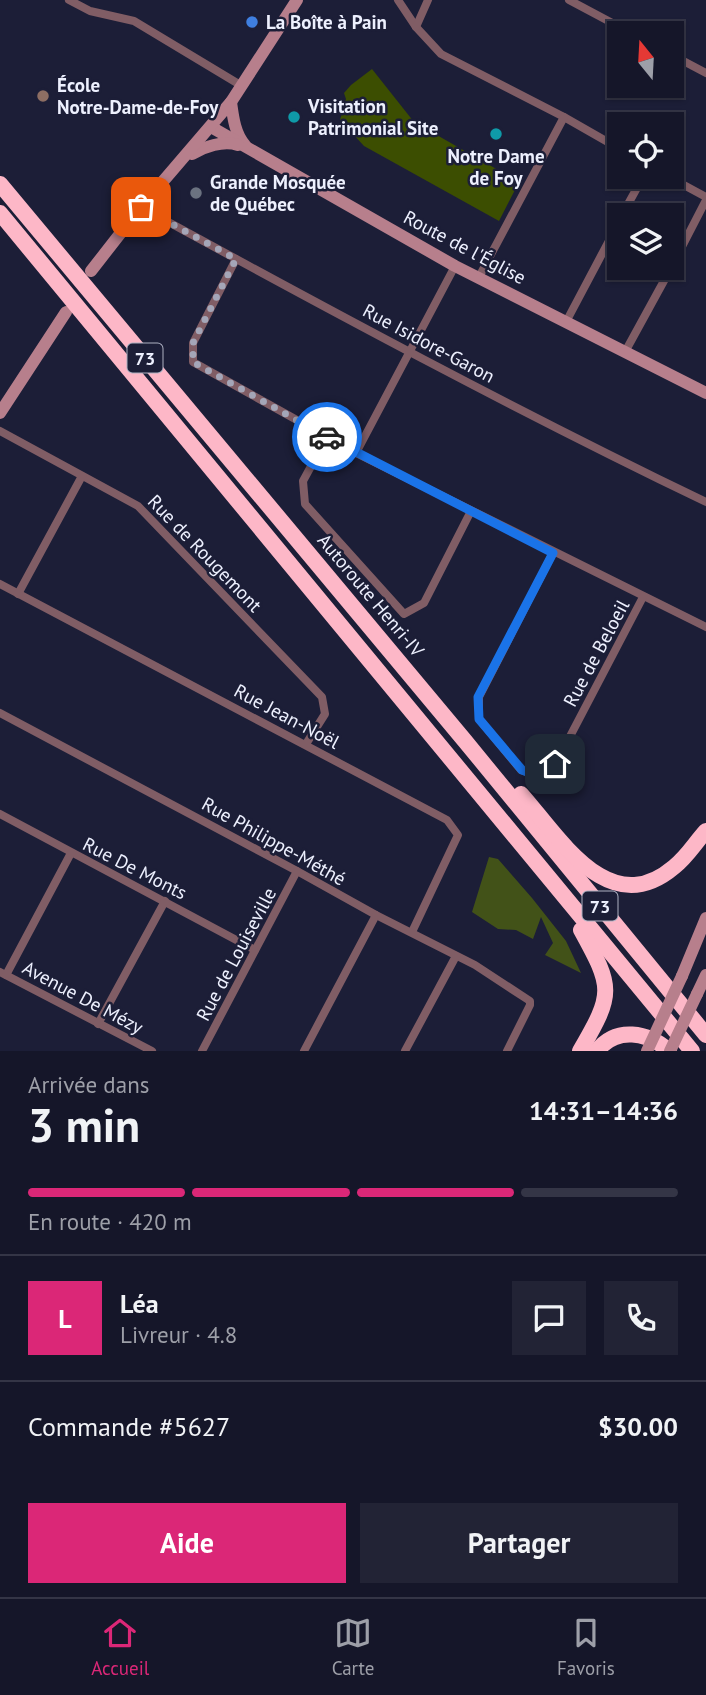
<!DOCTYPE html>
<html lang="fr">
<meta charset="utf-8">
<style>
body{margin:0;font-family:"PT Sans",sans-serif;background:#222335;color:#f1f3f6;height:100vh;display:flex;flex-direction:column;font-size:26px;white-space:nowrap}
*{box-sizing:border-box;margin:0}
p{font-size:23px;color:#9d9fa8}
.icon{flex:none;width:38px;height:38px;fill:none;stroke:currentColor;stroke-width:2;stroke-linecap:round;stroke-linejoin:round}
.map{position:relative;height:1051px;overflow:hidden}
.drawer{display:flex;flex-direction:column;background:#151629;flex:1}
.drawer>*{flex:none}
.needle{width:46px;rotate:342deg}
.controls{position:absolute;left:607px;top:21px;display:grid;gap:14px}
.controls a{display:grid;place-items:center;width:77px;height:77px;border-radius:0px;background:#151629;box-shadow:0 2px 5px #0004,0 0 0 2px #343546;font-size:35px}
.pin{position:absolute;display:grid;place-items:center;width:60px;height:60px;color:#fff;margin:-30px;border-radius:14px;box-shadow:0 4px 10px #0006}
.courier{position:absolute;display:grid;place-items:center;width:70px;height:70px;margin:-35px;border:5px solid #1a73e8;border-radius:50%;background:#fff;color:#222;box-shadow:0 2px 9px #0007}
.head em{font-style:normal;font-weight:800}
.head div{display:flex;flex-direction:column-reverse}
.head{display:flex;align-items:center;justify-content:space-between;height:119px;padding:0 28px}
h1{font-size:46px;font-weight:800;line-height:52px}
.bar{display:grid;grid-template-columns:repeat(4,1fr);gap:10px 7px;align-content:center;height:84px;padding:0 28px}
.bar i{height:9px;border-radius:5px;background:#343546}
.bar .on{background:#db2777}
.bar p{grid-column:span 4}
.line{display:flex;align-items:center;gap:18px;padding:0 28px;border-top:2px solid #343546}
.line div{flex:1}
.round{display:grid;place-items:center;flex:none;width:74px;height:74px;border-radius:0px;background:#222335}
.action{display:flex;gap:14px;margin-top:auto;padding:14px 28px}
.action a{flex:1;height:80px;border-radius:0px;background:#db2777;color:#fff;font-size:28px;font-weight:800;line-height:80px;text-align:center}
.action a+a{background:#222335;color:#f1f3f6}
.tabs{display:flex;justify-content:space-around;align-items:center;height:98px;border-top:2px solid #343546;background:#151629;font-size:19px;color:#9d9fa8}
.tabs a{display:grid;justify-items:center;gap:4px}
.tabs .on{color:#db2777}
.map>svg:first-child{display:block}
.green{fill:#3c4e01}
.forest{fill:#425218}
.lines{fill:none;stroke-linecap:round;stroke-linejoin:round}
.minor{stroke:#805d65;stroke-width:8}
.secondary{stroke:#b77f8c;stroke-width:12}
.motorway{stroke:#fdb7c7;stroke-width:16}
.secondary-bridge{stroke:#b77f8c;stroke-width:12}
.done{stroke:#a4a6b8;stroke-width:7;stroke-dasharray:0 12.6}
.route{stroke:#1a73e8;stroke-width:9}
.shop-dot{fill:#3f7fe0;stroke:#1c1e37;stroke-width:2.5}
.education-dot{fill:#8d6e63;stroke:#1c1e37;stroke-width:2.5}
.culture-dot{fill:#0f9aa8;stroke:#1c1e37;stroke-width:2.5}
.worship-dot{fill:#6b7280;stroke:#1c1e37;stroke-width:2.5}
.labels{text-anchor:middle;dominant-baseline:central;stroke-width:5;stroke-linejoin:round;paint-order:stroke}
.shield{fill:#1c1e37;stroke:#aeb1c2;stroke-width:2}
.shield-label{font-size:18px;font-weight:bold;fill:#edf0fe}
.poi-label{font-size:19px;font-weight:bold;fill:#edf0fe;stroke:#1c1e37;text-anchor:start}
.street-label{font-size:19px;fill:#edf0fe;stroke:#1c1e37}
</style>
<div class="map">
<svg width="706" height="1051" viewBox="0 0 706 1051">
<rect width="100%" height="100%" fill="#1c1e37"/>
<path class="green" d="M372,69L414,122L519,182L499,221L364,146L340,120L346,99L344,93L351,85Z"/>
<path class="forest" d="M489,857L498,859L532,898L566,941L581,973L545,955L553,943L541,917L533,939L516,930L498,929L472,912Z"/>
<g class="lines">
<g class="minor">
<path d="M69,0L90,11L134,21L242,86"/>
<path d="M398,0L416,27L441,54L564,117L620,149"/>
<path d="M569,0L631,33"/>
<path d="M416,27L428,0"/>
<path d="M672,55L706,73"/>
<path d="M669,177L706,197"/>
<path d="M141,207C327,309 515,410 706,502"/>
<path d="M622,215L643,177"/>
<path d="M236,259L193,343V362L356,453L706,627"/>
<path d="M672,266L706,200"/>
<path d="M479,277L564,117"/>
<path d="M566,322L620,220"/>
<path d="M625,352L671,268"/>
<path d="M0,431L138,506L322,697L325,714L306,744"/>
<path d="M327,437L303,481L305,504L404,614L424,603L471,511"/>
<path d="M356,453L455,266"/>
<path d="M553,553L479,697V719L521,770L540,777L554,767L643,597"/>
<path d="M0,584L447,820L458,835L412,932"/>
<path d="M18,594L82,476"/>
<path d="M0,713L297,871L376,915L475,965L530,1001V1005L507,1051"/>
<path d="M0,814L255,950"/>
<path d="M0,972L152,1051"/>
<path d="M6,975L71,853"/>
<path d="M98,1024L165,901"/>
<path d="M202,1051L297,871"/>
<path d="M304,1051L376,915"/>
<path d="M405,1051L456,956"/>
</g>
<g class="secondary">
<path d="M231,102C233,117 235,134 245,145"/>
<path d="M211,127L455,266L706,393"/>
<path d="M192,154C204,147 223,140 238,145"/>
<path d="M91,271L141,207L231,102L297,0"/>
<path d="M0,413L66,312"/>
<path d="M682,976L706,918"/>
<path d="M697,994L706,975"/>
</g>
<g class="motorway">
<path d="M0,184L465,741L706,1035"/>
<path d="M0,213L692,1051"/>
<path d="M521,794C560,838 609,922 674,867C687,857 695,843 706,831"/>
<path d="M580,1051C614,993 613,988 581,930"/>
<path d="M597,1051C616,1026 648,1032 669,1051"/>
</g>
<g class="secondary-bridge">
<path d="M647,1051L682,976"/>
<path d="M670,1051L697,994"/>
</g>
</g>
<g class="lines">
<path class="done" d="M141,207L236,259L193,343V362L327,437"/>
<path class="route" d="M327,437L553,553L478,697L479,719L522,770L541,777L555,764"/>
</g>
<circle class="shop-dot" cx="252" cy="22" r="7"/>
<circle class="education-dot" cx="43" cy="96" r="7"/>
<g class="culture-dot">
<circle cx="294" cy="117" r="7"/>
<circle cx="496" cy="134" r="7"/>
</g>
<circle class="worship-dot" cx="196" cy="193" r="7"/>
<g class="labels">
<g class="shield">
<rect x="127.5" y="343.5" width="35" height="29" rx="5"/>
<rect x="582.5" y="891.5" width="35" height="29" rx="5"/>
</g>
<g class="shield-label">
<text x="145" y="358">73</text>
<text x="600" y="906">73</text>
</g>
<g class="poi-label">
<text x="266" y="22">La Boîte à Pain</text>
<text x="57" y="85">École<tspan x="57" dy="22">Notre-Dame-de-Foy</tspan></text>
<text x="308" y="106">Visitation<tspan x="308" dy="22">Patrimonial Site</tspan></text>
<text x="496" y="156" text-anchor="middle">Notre Dame<tspan x="496" dy="22">de Foy</tspan></text>
<text x="210" y="182">Grande Mosquée<tspan x="210" dy="22">de Québec</tspan></text>
</g>
<g class="street-label">
<text transform="translate(465 247) rotate(28)">Route de l'Église</text>
<text transform="translate(429 343) rotate(28)">Rue Isidore-Garon</text>
<text transform="translate(205 553) rotate(46)">Rue de Rougemont</text>
<text transform="translate(371 595) rotate(50)">Autoroute Henri-IV</text>
<text transform="translate(596 653) rotate(-62)">Rue de Beloeil</text>
<text transform="translate(287 716) rotate(28)">Rue Jean-Noël</text>
<text transform="translate(274 841) rotate(29)">Rue Philippe-Méthé</text>
<text transform="translate(135 868) rotate(27)">Rue De Monts</text>
<text transform="translate(236 954) rotate(-62)">Rue de Louiseville</text>
<text transform="translate(83 997) rotate(28)">Avenue De Mézy</text>
</g>
</g>
</svg>
<div class="controls">
<a><svg class="needle" viewBox="-14 -14 28 28"><path d="M0-13l5 13h-10z" fill="#e53935"/><path d="M0 13l5-13h-10z" fill="#9d9fa8"/></svg></a>
<a><svg class="icon" aria-label="locate" viewBox="0 0 24 24"><circle cx="12" cy="12" r="6"/><path d="M12 2v4M12 18v4M2 12h4M18 12h4"/></svg></a>
<a><svg class="icon" aria-label="layers" viewBox="0 0 24 24"><path d="M12 4l9 5-9 5-9-5zM3 14l9 5 9-5"/></svg></a>
</div>
<div class="pin" style="left:141px;top:207px;background:#ea580c"><svg class="icon" aria-label="bag" viewBox="0 0 24 24"><path d="M5 8h14l-1 12H6zM9 8a3 3 0 0 1 6 0"/></svg></div>
<div class="pin" style="left:555px;top:764px;background:#1f2937"><svg class="icon" aria-label="home" viewBox="0 0 24 24"><path d="M3 11l9-7 9 7M6 9v11h12V9"/></svg></div>
<div class="courier" style="left:327px;top:437px"><svg class="icon" aria-label="car" viewBox="0 0 24 24"><path d="M5 17H2v-5l4-1 3-4h7l3 4 3 1v5h-3M9 17h6M6 11h13"/><circle cx="7" cy="17" r="2"/><circle cx="17" cy="17" r="2"/></svg></div>
</div>
<section class="drawer">
<div class="head"><div><h1>3 min</h1><p>Arrivée dans</p></div><em>14:31–14:36</em></div>
<div class="bar"><i class="on"></i><i class="on"></i><i class="on"></i><i></i><p>En route · 420 m</p></div>
<div class="line" style="height:126px"><b class="round" style="background:#db2777;color:#fff">L</b><div><b>Léa</b><p>Livreur · 4.8</p></div><a class="round"><svg class="icon" aria-label="chat" viewBox="0 0 24 24"><path d="M4 5h16v11H9l-5 4z"/></svg></a><a class="round"><svg class="icon" aria-label="phone" viewBox="0 0 24 24"><path d="M5 4h4l2 5-3 2q2 4 5 5l2-3 5 2v4C11 20 4 13 5 4z"/></svg></a></div>
<div class="line" style="height:91px"><div>Commande #5627</div><b>$30.00</b></div>
<div class="action"><a>Aide</a><a>Partager</a></div>
</section>
<nav class="tabs">
<a class="on"><svg class="icon" aria-label="home" viewBox="0 0 24 24"><path d="M3 11l9-7 9 7M6 9v11h12V9"/></svg>Accueil</a>
<a><svg class="icon" aria-label="map" viewBox="0 0 24 24"><path d="M3 6l6-2 6 2 6-2v14l-6 2-6-2-6 2zM9 4v14M15 6v14"/></svg>Carte</a>
<a><svg class="icon" aria-label="saved" viewBox="0 0 24 24"><path d="M7 4h10v16l-5-4-5 4z"/></svg>Favoris</a>
</nav>
